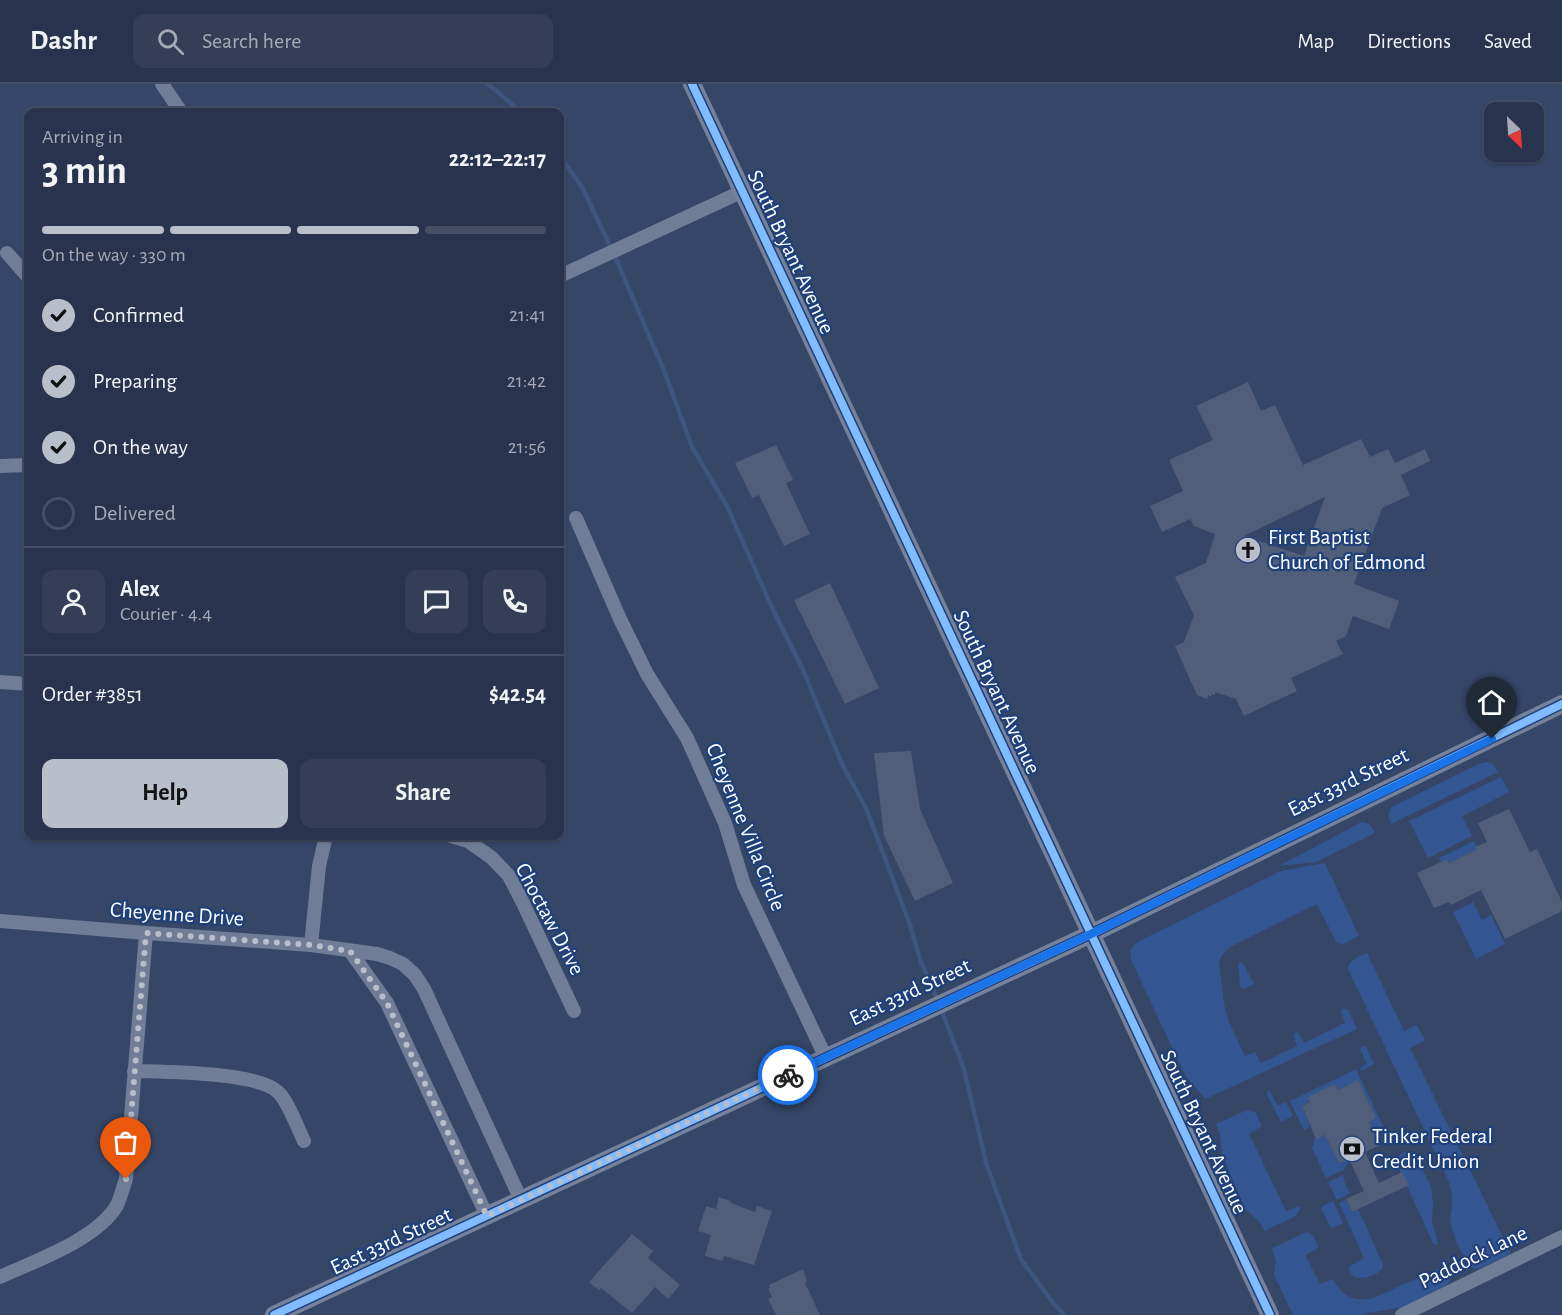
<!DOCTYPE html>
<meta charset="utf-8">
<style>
body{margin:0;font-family:"Alegreya Sans",sans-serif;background:#343f57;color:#f1f3f6;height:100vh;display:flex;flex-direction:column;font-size:22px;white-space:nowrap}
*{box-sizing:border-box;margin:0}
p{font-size:20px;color:#a5aab6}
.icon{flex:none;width:33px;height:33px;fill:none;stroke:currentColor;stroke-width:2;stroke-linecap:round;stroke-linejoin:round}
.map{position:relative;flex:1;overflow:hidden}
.sheet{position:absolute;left:24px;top:24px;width:540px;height:732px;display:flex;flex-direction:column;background:#28344d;border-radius:12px;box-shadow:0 2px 4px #0004,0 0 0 2px #444f65}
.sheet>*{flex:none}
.needle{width:39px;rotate:155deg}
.buttons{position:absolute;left:1484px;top:18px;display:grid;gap:12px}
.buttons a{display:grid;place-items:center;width:60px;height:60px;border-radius:12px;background:#28344d;box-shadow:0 2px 4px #0004,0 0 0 2px #444f65;font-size:30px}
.pin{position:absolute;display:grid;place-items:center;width:51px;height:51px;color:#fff;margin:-62px -26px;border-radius:50% 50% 50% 0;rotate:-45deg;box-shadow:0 0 6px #0007}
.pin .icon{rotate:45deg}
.courier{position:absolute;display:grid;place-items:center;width:60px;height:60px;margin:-30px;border:4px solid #1a73e8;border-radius:50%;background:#fff;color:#222;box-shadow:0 2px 8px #0007}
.headline em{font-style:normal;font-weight:600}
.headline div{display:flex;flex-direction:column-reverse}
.headline{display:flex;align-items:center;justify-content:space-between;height:102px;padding:0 18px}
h1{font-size:39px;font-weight:600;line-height:45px}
.bar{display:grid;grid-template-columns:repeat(4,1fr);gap:9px 6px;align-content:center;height:72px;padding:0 18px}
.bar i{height:8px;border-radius:4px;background:#444f65}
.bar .on{background:#b8beca}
.bar p{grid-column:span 4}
.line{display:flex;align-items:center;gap:15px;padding:0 18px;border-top:2px solid #444f65}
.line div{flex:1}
.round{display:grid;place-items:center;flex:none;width:63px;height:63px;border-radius:12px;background:#343f57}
ol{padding:0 18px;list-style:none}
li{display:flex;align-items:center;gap:18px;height:66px}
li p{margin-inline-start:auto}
li .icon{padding:6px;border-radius:50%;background:#b8beca;color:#111;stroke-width:4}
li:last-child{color:#a5aab6}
li i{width:33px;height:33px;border:3px solid #444f65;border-radius:50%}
.button{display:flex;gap:12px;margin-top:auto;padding:12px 18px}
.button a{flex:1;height:69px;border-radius:12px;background:#b8beca;color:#111;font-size:24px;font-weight:600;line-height:69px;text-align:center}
.button a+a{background:#343f57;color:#f1f3f6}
header{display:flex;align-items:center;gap:36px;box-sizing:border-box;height:84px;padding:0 30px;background:#28344d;border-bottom:2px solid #444f65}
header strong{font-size:28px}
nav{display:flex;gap:33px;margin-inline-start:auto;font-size:21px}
.search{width:420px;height:54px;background:#343f57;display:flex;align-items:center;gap:15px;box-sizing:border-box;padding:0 21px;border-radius:12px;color:#a5aab6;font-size:22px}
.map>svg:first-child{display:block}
.grass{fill:#335693}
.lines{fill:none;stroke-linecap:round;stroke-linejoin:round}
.stream{stroke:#3d557f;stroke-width:4.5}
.building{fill:#505e79;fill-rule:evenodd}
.street{stroke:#707d96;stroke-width:14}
.secondary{stroke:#76829a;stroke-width:18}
.cycleway-casing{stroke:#20407c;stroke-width:11}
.cycleway{stroke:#80bcff;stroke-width:8}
.done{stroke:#b8beca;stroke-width:6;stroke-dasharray:0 10.8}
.route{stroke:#1a73e8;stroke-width:8}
.labels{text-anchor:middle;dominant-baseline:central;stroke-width:4.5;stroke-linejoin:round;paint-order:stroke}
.street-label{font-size:22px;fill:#fff;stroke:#20407c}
.poi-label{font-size:22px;fill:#fff;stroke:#20407c;text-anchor:start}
</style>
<header>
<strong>Dashr</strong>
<div class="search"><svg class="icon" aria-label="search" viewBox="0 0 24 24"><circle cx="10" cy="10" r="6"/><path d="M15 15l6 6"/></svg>Search here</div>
<nav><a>Map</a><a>Directions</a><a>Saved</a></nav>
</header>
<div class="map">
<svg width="1562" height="1231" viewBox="0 0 1562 1231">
<rect width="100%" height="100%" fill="#354667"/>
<g class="grass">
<path d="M1487,678L1493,680L1498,688L1391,740C1388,733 1387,728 1393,722L1479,680Z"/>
<path d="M1501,693L1509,708L1462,732L1472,752L1428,774L1409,737Z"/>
<path d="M1362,738C1370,739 1372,743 1375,749L1316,778L1279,782Z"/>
<path d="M1474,757L1477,763L1475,764L1476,766L1449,779L1447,775L1441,778L1439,774Z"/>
<path d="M1325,779L1359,852L1343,860L1337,859L1317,820L1230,863L1222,871L1219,878L1224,920L1229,938L1245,972L1255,968L1261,979L1297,962L1293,950L1298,948L1304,959L1345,939L1341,928V926L1344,924L1348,926L1357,945L1205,1015L1185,991L1132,878C1129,868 1130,863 1139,857L1281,787Z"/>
<path d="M1473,818L1482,836L1491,831L1505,860L1476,875L1453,828Z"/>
<path d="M1367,869L1404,947L1417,941L1424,954L1425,957L1410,964L1511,1170L1481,1184L1475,1185C1465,1180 1453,1152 1451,1140C1449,1133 1452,1128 1452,1121C1453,1113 1451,1106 1449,1098L1348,885C1349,875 1359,873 1367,869Z"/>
<path d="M1240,878L1243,879L1254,900L1243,905L1240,903L1238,881Z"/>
<path d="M1363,962H1365L1374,980L1361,987L1360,984L1367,980L1360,965Z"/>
<path d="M1356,985L1383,1042L1373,1047L1369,1038L1376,1034L1358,996L1338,1006L1335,1000L1302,1022L1310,1043L1304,1046L1290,1017Z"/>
<path d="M1269,1006L1278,1022L1286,1018L1293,1032L1281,1038L1266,1009Z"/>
<path d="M1247,1026L1255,1028L1262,1042L1249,1050L1286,1127L1299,1122L1300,1125L1296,1132L1265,1147L1259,1137L1245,1125L1222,1070L1220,1052L1216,1040Z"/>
<path d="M1325,1051L1339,1079L1349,1075V1076L1344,1086L1326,1094L1312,1064L1315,1054Z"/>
<path d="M1405,1068H1410L1416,1072L1431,1103L1433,1120L1432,1137L1438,1160L1435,1161L1433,1159L1396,1078C1395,1072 1400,1071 1405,1068Z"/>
<path d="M1343,1091L1344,1097L1350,1109L1337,1116L1328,1098Z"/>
<path d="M1346,1116L1352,1128L1358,1125L1383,1180C1383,1181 1383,1183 1382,1185C1378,1191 1360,1197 1353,1192C1351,1190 1349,1185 1348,1183L1364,1174L1339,1119Z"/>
<path d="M1333,1117L1343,1139L1332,1144L1330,1143L1321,1124L1322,1122Z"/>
<path d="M1307,1148L1313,1152L1318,1162L1317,1165L1305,1171L1320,1200L1333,1195C1341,1212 1356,1219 1374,1214L1446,1181C1454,1187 1452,1194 1447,1201L1404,1223L1367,1229L1363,1231H1293L1274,1191L1276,1177L1272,1164Z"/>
</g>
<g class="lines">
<g class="stream">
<path d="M488,0L521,28"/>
<path d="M560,72L582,103L614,170L665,289L692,363L727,422L774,528L803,586L842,680L866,724L909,838L921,878L938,917"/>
<path d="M941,925L964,985L986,1079L1021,1175L1053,1219L1064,1231"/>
</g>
</g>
<g class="building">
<path d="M1248,298L1261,327L1275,321L1303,381L1361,355L1370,373L1388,365L1395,379L1425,365L1430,377L1401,391L1410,411L1382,424L1354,500L1399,517L1389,545L1353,532L1346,552L1336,557L1343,570L1291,594L1297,607L1244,632L1236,615L1215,608V611L1212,610L1211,613L1208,611L1207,615L1197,611L1175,562L1184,558L1194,531L1175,493L1206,479L1215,450L1194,442L1190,435L1162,448L1150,422L1183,407L1169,376L1213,356L1196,322ZM1325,413L1304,472L1244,452Z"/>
<path d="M776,361L793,396L786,399L810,450L784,462L759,411L752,414L735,379Z"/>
<path d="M830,499L879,604L845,620L794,516Z"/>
<path d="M911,667L920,725L953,799L915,817L884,752L874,669Z"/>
<path d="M1509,725L1530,768L1537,765L1562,818V827L1505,855L1481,806L1451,821L1449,818L1434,824L1417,789L1447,775L1449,779L1476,766L1475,763L1487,758L1478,739Z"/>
<path d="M1358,996L1376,1034L1369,1038L1380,1061L1365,1068L1379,1099L1402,1088L1409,1101L1352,1128L1346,1115L1364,1107L1349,1075L1339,1079L1325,1051L1316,1055L1302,1022L1310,1018L1308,1013L1335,1000L1338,1006Z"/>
<path d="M719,1113L731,1117V1119L755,1128L757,1122L772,1127L754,1181L724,1172L722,1177L705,1172L711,1151L698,1147L706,1122L716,1125Z"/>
<path d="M632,1150L653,1167L648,1174L680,1201L668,1215L655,1203L632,1229L601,1204L599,1206L589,1198Z"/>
<path d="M803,1185L807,1197L805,1199L820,1231H776L768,1215L772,1213L768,1205L770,1204L769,1201Z"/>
</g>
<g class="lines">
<g class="street">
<path d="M162,0L181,28"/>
<path d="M7,169L28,193"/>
<path d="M560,192L743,107"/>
<path d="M0,382L28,381"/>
<path d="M576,434L620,535L647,590L687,654L725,739L744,801L826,974"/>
<path d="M0,598L28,600"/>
<path d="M451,752L468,757L492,774L509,792L522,817L574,927"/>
<path d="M0,837L146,849L311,861L377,870L390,874L403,880L415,891L424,905L521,1116"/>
<path d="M311,861L319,782L326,752"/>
<path d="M350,867L387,919L487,1132"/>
<path d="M134,987C165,988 258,988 278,1008C288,1017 298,1045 304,1057"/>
<path d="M0,1193C35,1177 98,1155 117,1121C121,1113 123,1103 126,1095L146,849"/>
<path d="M1402,1231L1562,1153"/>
</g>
<g class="secondary">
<path d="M692,0L1270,1231"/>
<path d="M274,1231L1091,850L1562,620"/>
</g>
<g class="cycleway-casing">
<g id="cycleway">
<path d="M692,0L1270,1231"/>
<path d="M274,1231L1091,850L1562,620"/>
</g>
</g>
<use href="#cycleway" class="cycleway"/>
</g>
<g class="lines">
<path class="done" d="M126,1095L146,849L311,861L350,867L387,919L487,1132L788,991"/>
<path class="route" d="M788,991L1091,850L1492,655"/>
</g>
<defs>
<g id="church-disc" transform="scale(1.35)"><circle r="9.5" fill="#b8beca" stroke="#20407c"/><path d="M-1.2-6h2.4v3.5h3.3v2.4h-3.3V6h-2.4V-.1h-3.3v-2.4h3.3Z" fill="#111"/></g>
<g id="bank-disc" transform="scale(1.35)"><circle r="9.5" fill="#b8beca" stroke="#20407c"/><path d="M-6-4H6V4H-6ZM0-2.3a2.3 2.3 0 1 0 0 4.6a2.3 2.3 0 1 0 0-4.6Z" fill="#111"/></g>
</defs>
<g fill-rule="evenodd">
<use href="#church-disc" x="1248" y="466"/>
<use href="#bank-disc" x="1352" y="1065"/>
</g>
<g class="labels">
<g class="street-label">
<text transform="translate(791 168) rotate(65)">South Bryant Avenue</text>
<text transform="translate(997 608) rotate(65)">South Bryant Avenue</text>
<text transform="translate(1348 698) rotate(-26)">East 33rd Street</text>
<text transform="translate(746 743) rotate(68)">Cheyenne Villa Circle</text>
<text transform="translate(177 830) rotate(4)">Cheyenne Drive</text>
<text transform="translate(550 835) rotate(62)">Choctaw Drive</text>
<text transform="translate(910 908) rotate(-25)">East 33rd Street</text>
<text transform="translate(1204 1048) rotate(65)">South Bryant Avenue</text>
<text transform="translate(391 1157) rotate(-25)">East 33rd Street</text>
<text transform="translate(1473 1173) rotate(-26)">Paddock Lane</text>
</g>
<g class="poi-label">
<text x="1268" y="453">First Baptist<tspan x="1268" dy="25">Church of Edmond</tspan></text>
<text x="1372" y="1052">Tinker Federal<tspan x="1372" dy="25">Credit Union</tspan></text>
</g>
</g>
</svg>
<div class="buttons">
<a><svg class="needle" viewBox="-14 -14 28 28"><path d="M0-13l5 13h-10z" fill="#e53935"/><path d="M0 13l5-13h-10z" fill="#a5aab6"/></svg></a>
</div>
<div class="pin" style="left:126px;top:1095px;background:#ea580c"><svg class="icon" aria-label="bag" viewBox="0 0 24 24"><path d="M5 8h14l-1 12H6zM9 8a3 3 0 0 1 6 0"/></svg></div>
<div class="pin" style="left:1492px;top:655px;background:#1f2937"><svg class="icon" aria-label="home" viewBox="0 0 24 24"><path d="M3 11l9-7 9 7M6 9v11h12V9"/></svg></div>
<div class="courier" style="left:788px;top:991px"><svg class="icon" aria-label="bike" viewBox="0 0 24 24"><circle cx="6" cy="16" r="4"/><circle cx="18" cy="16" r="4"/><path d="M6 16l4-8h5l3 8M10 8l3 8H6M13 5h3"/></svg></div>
<section class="sheet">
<div class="headline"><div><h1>3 min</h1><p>Arriving in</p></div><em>22:12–22:17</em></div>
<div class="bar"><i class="on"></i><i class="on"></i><i class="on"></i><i></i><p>On the way · 330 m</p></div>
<ol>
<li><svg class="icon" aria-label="check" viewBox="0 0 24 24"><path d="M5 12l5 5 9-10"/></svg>Confirmed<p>21:41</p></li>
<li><svg class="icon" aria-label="check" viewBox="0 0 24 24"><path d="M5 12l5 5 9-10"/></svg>Preparing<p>21:42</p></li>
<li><svg class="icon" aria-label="check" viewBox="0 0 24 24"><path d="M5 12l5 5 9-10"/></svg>On the way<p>21:56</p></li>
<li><i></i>Delivered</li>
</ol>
<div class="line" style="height:108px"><a class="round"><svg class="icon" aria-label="person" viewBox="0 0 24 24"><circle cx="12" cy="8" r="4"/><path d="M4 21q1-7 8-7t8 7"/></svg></a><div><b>Alex</b><p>Courier · 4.4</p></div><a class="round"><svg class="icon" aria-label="chat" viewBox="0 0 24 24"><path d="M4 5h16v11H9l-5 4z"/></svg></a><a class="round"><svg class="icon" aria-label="phone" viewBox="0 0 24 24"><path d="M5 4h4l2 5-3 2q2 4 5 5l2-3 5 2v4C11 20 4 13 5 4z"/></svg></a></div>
<div class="line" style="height:78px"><div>Order #3851</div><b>$42.54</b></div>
<div class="button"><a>Help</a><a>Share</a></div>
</section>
</div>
